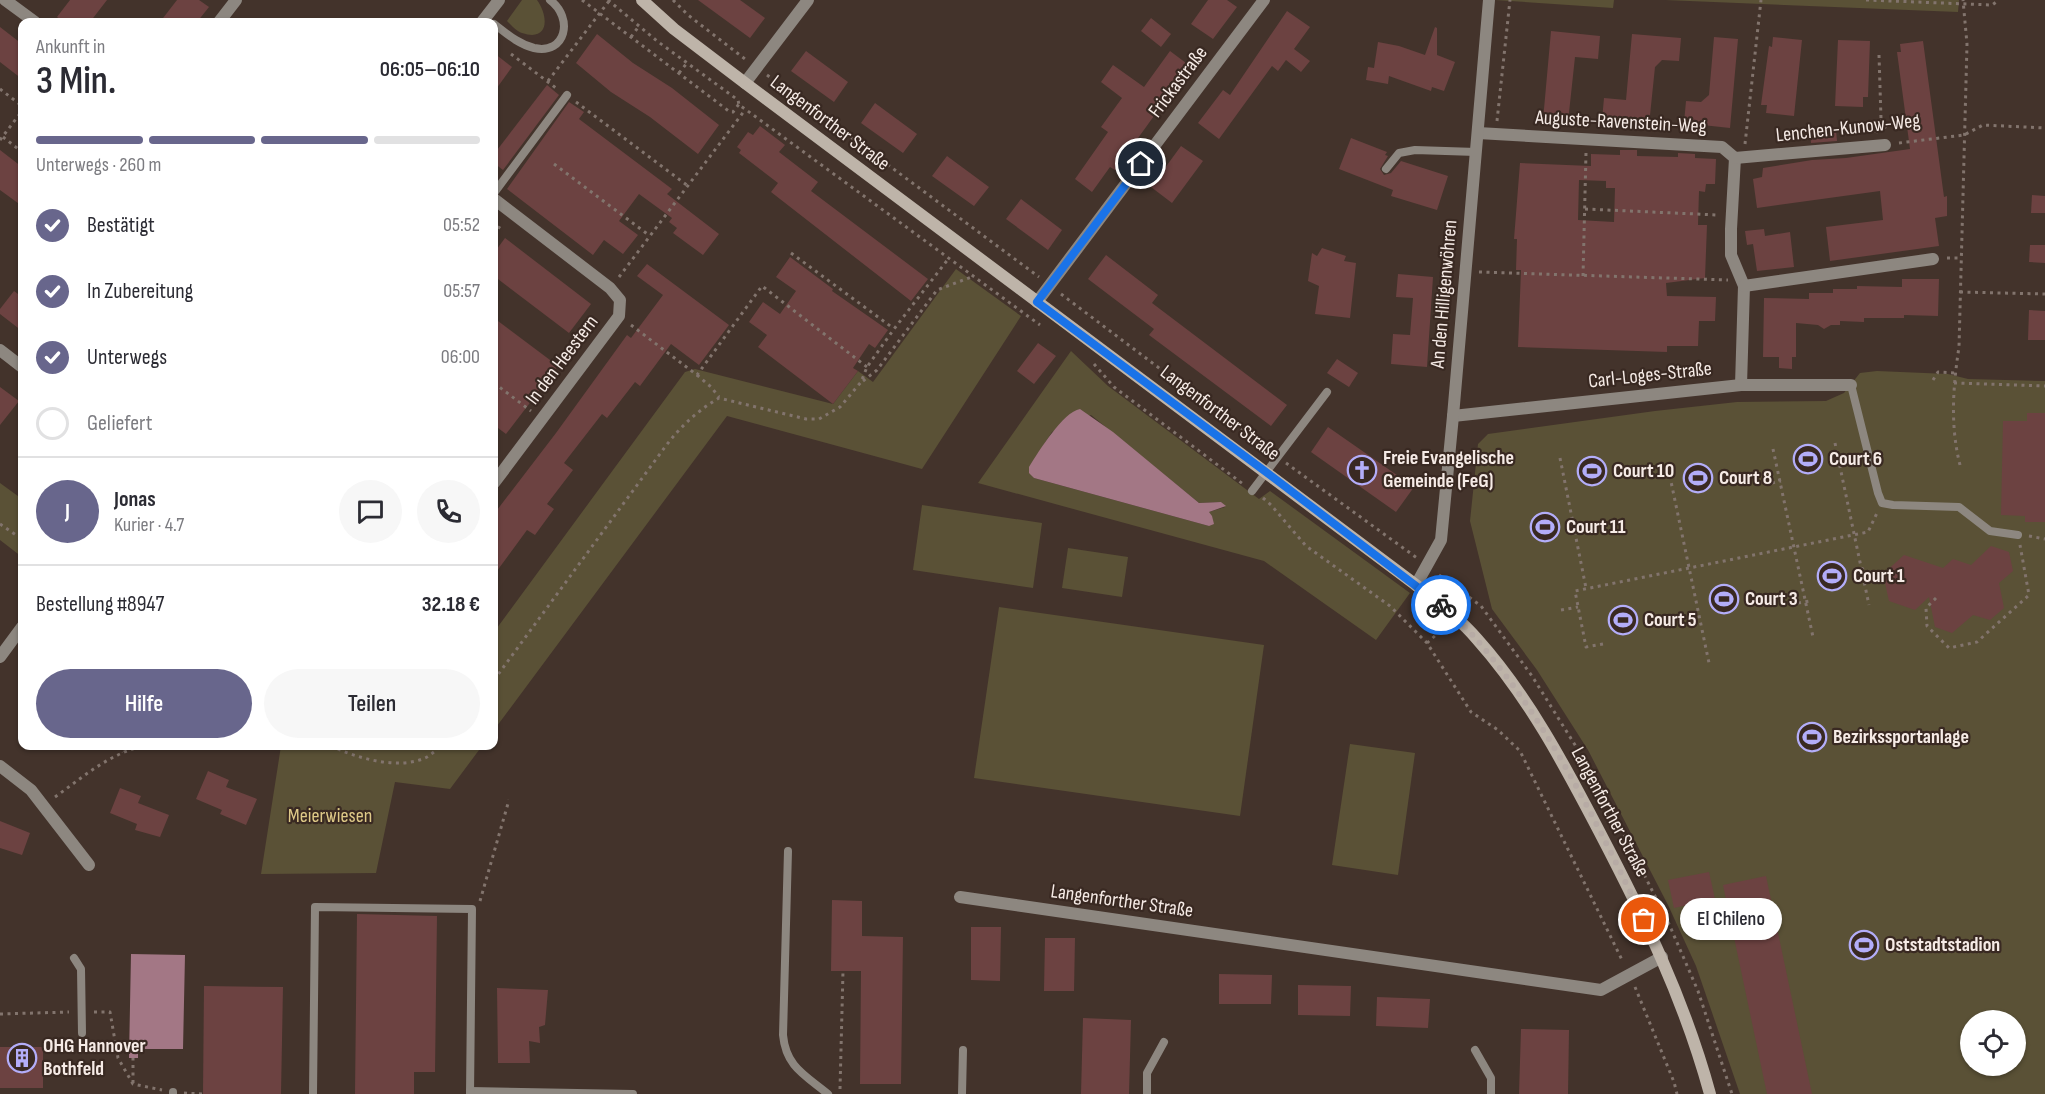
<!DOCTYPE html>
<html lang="de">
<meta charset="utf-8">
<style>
body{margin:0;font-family:"Sofia Sans Condensed",sans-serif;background:#f7f7f7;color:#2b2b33;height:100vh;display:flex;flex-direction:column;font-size:22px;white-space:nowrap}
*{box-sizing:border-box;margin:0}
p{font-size:20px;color:#7c7c81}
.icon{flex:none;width:33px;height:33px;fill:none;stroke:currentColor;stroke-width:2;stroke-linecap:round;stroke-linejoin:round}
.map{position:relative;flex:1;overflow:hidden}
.side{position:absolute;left:18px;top:18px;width:480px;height:732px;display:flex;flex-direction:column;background:#fff;border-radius:12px;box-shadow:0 2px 4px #0004}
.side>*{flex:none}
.controls{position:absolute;left:1960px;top:1010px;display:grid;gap:12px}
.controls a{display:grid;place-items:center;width:66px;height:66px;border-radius:50%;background:#fff;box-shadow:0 2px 4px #0004;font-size:30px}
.pin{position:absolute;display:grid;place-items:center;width:51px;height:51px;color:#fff;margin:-26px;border:3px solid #fff;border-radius:50%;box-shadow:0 2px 6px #0007}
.courier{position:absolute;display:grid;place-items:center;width:60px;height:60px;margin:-30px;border:4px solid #1a73e8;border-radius:50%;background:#fff;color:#222;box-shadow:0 2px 8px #0007}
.bubble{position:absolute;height:42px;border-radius:21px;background:#fff;box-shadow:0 2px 4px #0004;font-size:20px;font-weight:600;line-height:42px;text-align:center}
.headline em{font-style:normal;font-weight:600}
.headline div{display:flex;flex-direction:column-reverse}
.headline{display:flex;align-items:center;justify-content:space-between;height:102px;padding:0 18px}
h1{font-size:39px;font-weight:600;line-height:45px}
.bar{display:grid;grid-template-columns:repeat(4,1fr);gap:9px 6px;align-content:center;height:72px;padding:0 18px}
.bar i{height:8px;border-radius:4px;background:#e1e1e2}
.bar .current{background:#68668c}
.bar p{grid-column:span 4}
.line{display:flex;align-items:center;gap:15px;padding:0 18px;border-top:2px solid #e1e1e2}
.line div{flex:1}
.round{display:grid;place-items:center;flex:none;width:63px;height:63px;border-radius:32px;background:#f7f7f7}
ol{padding:0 18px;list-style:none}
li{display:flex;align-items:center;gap:18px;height:66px}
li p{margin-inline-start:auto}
li .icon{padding:6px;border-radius:50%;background:#68668c;color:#fff;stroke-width:4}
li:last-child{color:#7c7c81}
li i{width:33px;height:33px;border:3px solid #e1e1e2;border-radius:50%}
.action{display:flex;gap:12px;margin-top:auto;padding:12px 18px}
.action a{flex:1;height:69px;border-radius:36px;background:#68668c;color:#fff;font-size:24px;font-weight:600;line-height:69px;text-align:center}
.action a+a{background:#f7f7f7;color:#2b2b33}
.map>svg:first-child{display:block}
.green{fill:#5a5136;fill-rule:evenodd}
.water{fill:#a37785}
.building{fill:#6c4241;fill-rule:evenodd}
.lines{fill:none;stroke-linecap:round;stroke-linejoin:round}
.path{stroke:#82746d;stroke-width:3;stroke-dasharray:3 4.5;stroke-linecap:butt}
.service{stroke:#8d8780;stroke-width:8}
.minor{stroke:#8d8780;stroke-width:12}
.secondary{stroke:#beb4a9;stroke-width:12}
.done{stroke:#b7aba5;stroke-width:6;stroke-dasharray:0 10.8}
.route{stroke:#1a73e8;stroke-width:8}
.labels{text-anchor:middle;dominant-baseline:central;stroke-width:4.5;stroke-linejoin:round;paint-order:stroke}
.street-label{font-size:20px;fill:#f6ebe6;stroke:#392922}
.poi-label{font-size:20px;font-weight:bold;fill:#f6ebe6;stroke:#392922;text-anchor:start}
.park-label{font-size:20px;fill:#dfca88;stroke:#392922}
</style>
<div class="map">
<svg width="2045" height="1094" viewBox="0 0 2045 1094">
<rect width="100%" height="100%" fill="#43332b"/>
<g class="green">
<path d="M522,0H537C549,17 549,42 522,33C516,31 511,25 507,21Z"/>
<path d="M1495,0H1614L1613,8Z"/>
<path d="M1665,0H1959L1958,12Z"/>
<path d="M956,269L1021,316L922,469L727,416L494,730V632L685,372L695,369L833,404L858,371L873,382Z"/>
<path d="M1071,351L1108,386L1259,499L1270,491L1410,593L1376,640L1264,561L978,483ZM1091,415L1199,503L1221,502L1225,507L1209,512V526L1034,478L1030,473V466L1052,432Z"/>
<path d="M1877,371L1948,374L1968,379L2045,381V1094H1740L1696,966L1668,905L1588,750L1537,670L1492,609L1470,521L1478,444L1488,434L1655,411L1737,402L1826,401L1844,393L1860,373ZM1971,1020H2016V1065H1971Z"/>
<path d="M0,483L22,499V557L0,540Z"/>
<path d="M922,505L1042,523L1033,588L913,570Z"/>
<path d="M1068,548L1128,557L1122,597L1062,588Z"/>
<path d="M999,607L1264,645L1240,816L974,778Z"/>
<path d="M1350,744L1415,753L1398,875L1332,865Z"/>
<path d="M281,746H482L450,789L395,782L376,873L261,874Z"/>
</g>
<g class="water">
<path d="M1080,409L1113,432L1199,503L1221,502L1226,506L1209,512L1212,516L1214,524L1209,526L1034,478L1029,473V467C1039,451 1063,412 1080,409Z"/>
<path d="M131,954L185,955L183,1049H138V1058H129Z"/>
</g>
<g class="building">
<path d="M70,0H107L90,22H64L57,17Z"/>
<path d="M177,0H199L209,7L197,22H160Z"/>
<path d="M698,0H740L765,18L750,38Z"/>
<path d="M1208,0H1227L1237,7L1213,39L1191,24Z"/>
<path d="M1287,11L1310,27L1294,49L1310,61L1301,72L1286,60L1278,71L1272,66L1219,139L1198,123L1223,90L1230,95Z"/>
<path d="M1151,18L1171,34L1161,47L1141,31Z"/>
<path d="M0,27L22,44V79L0,62Z"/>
<path d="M1435,27L1437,28V55L1455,62L1444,91L1432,87L1431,91L1389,76L1388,84L1366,80L1368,67L1374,68L1378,42L1399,46L1425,55Z"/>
<path d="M1551,31L1600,36L1598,59L1575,57L1568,122L1543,120Z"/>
<path d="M597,34L633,63L672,88L719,125L698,154L650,117L611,92L576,63Z"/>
<path d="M1632,34L1681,38L1679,61L1662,60L1655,67L1649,125L1602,120L1604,98L1626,100Z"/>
<path d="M1714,37L1738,39L1730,128L1684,123L1686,101L1701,102L1709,95Z"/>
<path d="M1773,37L1802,40L1794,116L1766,113L1767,105H1761L1769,46L1772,47Z"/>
<path d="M1838,40L1870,41L1868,97H1863V107L1835,106Z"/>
<path d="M1923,41L1944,197L1947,196V216L1935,218L1939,246L1830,261L1826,227L1883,220L1880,191L1757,208L1753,179L1762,177L1763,168L1812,160L1846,158L1910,149L1897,52H1901L1900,44Z"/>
<path d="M806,51L848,82L834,102L791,71Z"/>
<path d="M1170,51L1190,66L1115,170L1110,167L1092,192L1075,179L1108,132L1101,127L1122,98L1101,82L1113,65L1144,87Z"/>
<path d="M494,53L512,67L494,92Z"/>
<path d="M547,85L559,95L503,170L494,163V154Z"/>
<path d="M569,102L584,112L579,119L672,189L667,194L719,234L703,255L673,233L677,228L669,222L672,218L639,194L619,221L638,235L623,254L604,240L593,255L507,189Z"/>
<path d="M875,103L917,134L903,153L861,123Z"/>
<path d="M760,126L785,145L779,152L818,182L811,191L928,279L911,301L771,192L778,183L739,153L741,150L737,147L748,132L753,135Z"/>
<path d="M1836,130L1837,141L1811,143L1810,132Z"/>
<path d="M1351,138L1387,152L1385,155L1388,156L1380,169L1384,175L1391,173L1401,161L1448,176L1437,210L1391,196L1393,190L1339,169Z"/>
<path d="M1181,146L1203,161L1172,203L1151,187Z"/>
<path d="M0,150L22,167V206L0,190Z"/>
<path d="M1620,150H1637V156L1678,157V153L1695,154V158L1716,159L1715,184H1706L1705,192L1699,191L1698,225H1707L1705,278L1666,283L1667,296L1716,297L1715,321H1699L1698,346H1667V352L1518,347L1521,270H1516L1517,239H1514L1520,163L1591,166V154L1620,155ZM1579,180L1606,181V188H1615L1614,222L1578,220Z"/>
<path d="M947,156L989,187L974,206L932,176Z"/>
<path d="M2032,195L2045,196V213H2031Z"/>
<path d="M1021,199L1062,230L1048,250L1006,219Z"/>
<path d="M1764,229L1765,236L1790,232L1794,267L1757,271L1753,244L1747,245L1745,231Z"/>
<path d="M505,238L591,304L569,333L494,276V253Z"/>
<path d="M2030,245H2045V263L2029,262Z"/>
<path d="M1322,248L1346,256L1344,261L1356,263L1350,318L1315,314L1319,286L1308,281L1312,253L1317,256Z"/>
<path d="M1106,255L1158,295L1152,303L1287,405L1271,426L1149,335L1154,329L1088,279Z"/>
<path d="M790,257L833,289L832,291L888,330L875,348L869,344L853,368L858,371L833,404L758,347L767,335L749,322L763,302L780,314L796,291L776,277Z"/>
<path d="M647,264L729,325L699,365L671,344L640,386L635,382L607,418L602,414L564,463L573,470L547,504L554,509L535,535L527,530L494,575V514L556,433L627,335L631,338L663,295L637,276Z"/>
<path d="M1398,274L1433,277L1427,367L1391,364L1393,334L1410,335L1413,298L1396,297Z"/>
<path d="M1902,279H1939L1938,316L1904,315V318H1864V322L1840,321V325H1831L1824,329L1818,325L1796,323V357H1792V369L1779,368V357H1763L1764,298L1809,299V293H1833V289H1857V286L1902,287Z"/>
<path d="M14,291L22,297V331L0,314V309Z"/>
<path d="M2029,310L2045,311V340H2028Z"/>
<path d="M494,318L558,366L506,434L494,425Z"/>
<path d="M1038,343L1056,356L1034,384L1017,371Z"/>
<path d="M1337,359L1358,373L1349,387L1327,373Z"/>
<path d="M0,387L19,401L0,425Z"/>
<path d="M2027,413H2045V522H2025V516L2001,515L2003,421H2027Z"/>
<path d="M1328,427L1414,487L1396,512L1311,452Z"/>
<path d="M1991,546L2009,552L2013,571L1999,583L2004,608L1990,620L1973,615L1952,633L1935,627L1929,597L1915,610L1889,601L1883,574L1904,555L1943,568L1953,559L1971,565Z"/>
<path d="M208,771L229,780L226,787L257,799L246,825L220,814L222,810L196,799Z"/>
<path d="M120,788L141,796L138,803L169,815L160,837L135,830L137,824L110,813Z"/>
<path d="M0,821L30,833L22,855L0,848Z"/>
<path d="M1709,872L1715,899L1674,908L1668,880Z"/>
<path d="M1766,876L1812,1094H1767L1723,885Z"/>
<path d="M832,900L862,901V936L903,937L901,1084H860L861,971H831Z"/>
<path d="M357,914L437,916L435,1072H414V1094H355Z"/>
<path d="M971,927H1001L1000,981L971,980Z"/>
<path d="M1045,938H1075L1074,991H1044Z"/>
<path d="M1219,974L1272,975L1271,1004H1219Z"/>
<path d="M1298,985L1351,986L1350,1016L1298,1015Z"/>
<path d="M204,986L283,987L281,1094H203Z"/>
<path d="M497,988L548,990L545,1025L539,1027L540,1043L529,1041L530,1063H498Z"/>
<path d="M1377,997L1430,999L1428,1028L1376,1026Z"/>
<path d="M1083,1018L1131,1020L1129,1094H1081Z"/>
<path d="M1521,1029L1569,1030L1568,1094H1519Z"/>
<rect x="0" y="1047" width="43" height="41"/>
</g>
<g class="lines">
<g class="path">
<path d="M582,0L730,112H733L739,104"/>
<path d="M608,0L657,41L738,100L739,105L745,109L1040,325"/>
<path d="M673,0L688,15L745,59"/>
<path d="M1866,0L1992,5L1999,0"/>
<path d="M631,37L639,26"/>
<path d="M511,54L556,88"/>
<path d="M1879,55L1881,119"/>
<path d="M679,73L687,63"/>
<path d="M767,75L1039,277"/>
<path d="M548,81L609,1"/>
<path d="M0,89L22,106"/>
<path d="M576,102L688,186"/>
<path d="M1497,121L1510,0"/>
<path d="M1876,133L1881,119L1887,131"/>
<path d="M3,137L22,152"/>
<path d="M0,140L22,111"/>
<path d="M1899,143L1964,135L1983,125L2045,128"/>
<path d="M1745,144L1761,0"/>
<path d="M554,164L650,236"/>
<path d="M1585,209L1718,215"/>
<path d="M494,235L502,223"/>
<path d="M791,253L893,328"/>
<path d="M1947,258H1960"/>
<path d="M1479,272L1728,280"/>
<path d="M1583,276L1586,153"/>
<path d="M619,277L745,110"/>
<path d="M1960,292L2045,294"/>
<path d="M1061,294L1269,451"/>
<path d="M631,325L697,375L762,286L867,367"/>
<path d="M1094,364L1114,387L1243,484"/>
<path d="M697,375L711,387L719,397"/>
<path d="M1933,380L1938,372L1955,373"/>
<path d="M863,381L877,370L937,290L974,276"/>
<path d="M494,383L531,411"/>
<path d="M1954,383L2045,386"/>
<path d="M1835,443L1869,605"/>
<path d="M1773,449L1813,637"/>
<path d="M1560,458L1586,588"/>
<path d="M1286,463L1417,558"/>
<path d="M1960,465C1950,426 1953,386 1959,347L1967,44L1963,0"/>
<path d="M1666,474L1669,472L1709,663"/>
<path d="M1772,483L1781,481"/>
<path d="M1263,498L1271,505L1306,546L1390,606L1427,643L1471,712L1498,730L1520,751L1623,962"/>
<path d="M0,524L22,539"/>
<path d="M2029,536L2045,539"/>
<path d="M1861,568L1878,576"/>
<path d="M1439,575L1481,606L1532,676L1595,777L1669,924L1698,991L1732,1094"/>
<path d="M1936,598L1926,608L1927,626L1949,648L1977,642L2029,595L2020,545"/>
<path d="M1798,603L1810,601"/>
<path d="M1561,610L1578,607"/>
<path d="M1427,643L1446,626"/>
<path d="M1603,644L1586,647L1575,591L1868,532L1877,513"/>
<path d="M494,680L665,447C680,427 697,411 719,398L806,419H819L840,407L861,382L867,367L894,329L949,258"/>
<path d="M118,746L123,752"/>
<path d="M331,746C357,758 399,771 427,757C432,754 437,749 442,746"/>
<path d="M55,797C83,777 110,753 144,746"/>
<path d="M480,901L509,800"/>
<path d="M1635,987L1674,1082L1677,1094"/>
<path d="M94,1012H110L118,1058L133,1084L162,1090"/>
<path d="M0,1014L69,1012"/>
<path d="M133,1083V1058"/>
<path d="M840,1089L843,971"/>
<path d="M184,1093L203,1094"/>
</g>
<g class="service">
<path d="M494,24C506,33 518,44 534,48C566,55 574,18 550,0"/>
<path d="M1386,169L1399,153L1415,150L1476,152"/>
<path d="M494,193L567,95"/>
<path d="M1851,385L1878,493L1882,503L1893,505L1959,507L1990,531L2018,535"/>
<path d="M1252,491L1327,392"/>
<path d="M788,851L783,1035C786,1067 805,1075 828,1094"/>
<path d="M74,958L81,969L82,1033"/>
<path d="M1475,1050L1491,1078V1094"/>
<path d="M470,1091L633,1094"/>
<path d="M173,1094V1092"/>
<path d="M313,1094L315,907L472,909L470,1094"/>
<path d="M962,1094L963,1050"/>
<path d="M1147,1094V1073L1164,1042"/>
</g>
<g class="minor">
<path d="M5,0L35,22"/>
<path d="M219,22L236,0"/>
<path d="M482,22L499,0"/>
<path d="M745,83L808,0"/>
<path d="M1478,133L1722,147L1735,158L1731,229V255L1744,286L1741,385"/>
<path d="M1735,158L1885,145"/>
<path d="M494,199L610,288L620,300L619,316L494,483"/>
<path d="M1744,286L1933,259"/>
<path d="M1037,302L1264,0"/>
<path d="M0,350L22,367"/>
<path d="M1453,416L1741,385H1851"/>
<path d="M1416,585L1441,540L1453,416L1489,0"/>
<path d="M0,657L22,627"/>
<path d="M0,766L31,790L89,865"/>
<path d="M960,897L1601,990L1662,957"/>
</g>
<path class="secondary" d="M642,0L674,29L745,83L1416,585C1437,602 1459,618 1477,639C1528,696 1564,764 1599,831C1644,917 1684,999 1710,1094"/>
</g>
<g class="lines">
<path class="done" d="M1441,605C1467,626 1486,650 1506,676C1562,750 1603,836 1644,920"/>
<path class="route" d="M1141,164L1037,302L1266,472L1441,605"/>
</g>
<defs>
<g id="stadium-ring" transform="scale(1.5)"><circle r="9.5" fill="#392922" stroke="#b3adf9" stroke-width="1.5"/><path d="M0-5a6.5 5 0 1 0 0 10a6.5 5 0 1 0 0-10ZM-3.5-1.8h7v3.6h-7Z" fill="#b3adf9"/></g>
<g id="church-ring" transform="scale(1.5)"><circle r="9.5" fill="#392922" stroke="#b3adf9" stroke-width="1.5"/><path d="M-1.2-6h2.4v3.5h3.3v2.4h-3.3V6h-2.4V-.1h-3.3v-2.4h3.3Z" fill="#b3adf9"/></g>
<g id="building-ring" transform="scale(1.5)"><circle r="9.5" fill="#392922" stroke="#b3adf9" stroke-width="1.5"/><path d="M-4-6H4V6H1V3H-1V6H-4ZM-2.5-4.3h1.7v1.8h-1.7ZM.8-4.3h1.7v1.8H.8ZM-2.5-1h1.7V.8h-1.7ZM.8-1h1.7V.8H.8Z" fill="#b3adf9"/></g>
</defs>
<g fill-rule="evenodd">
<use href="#stadium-ring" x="1808" y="459"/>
<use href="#church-ring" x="1362" y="470"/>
<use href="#stadium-ring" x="1592" y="471"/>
<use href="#stadium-ring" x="1698" y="478"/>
<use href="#stadium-ring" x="1545" y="527"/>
<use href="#stadium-ring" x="1832" y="576"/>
<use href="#stadium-ring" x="1724" y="599"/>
<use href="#stadium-ring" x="1623" y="620"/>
<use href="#stadium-ring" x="1812" y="737"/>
<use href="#stadium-ring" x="1864" y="945"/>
<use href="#building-ring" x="22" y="1058"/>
</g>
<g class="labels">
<g class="street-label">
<text transform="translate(1178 82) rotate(-53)">Frickastraße</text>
<text transform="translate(1621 122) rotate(3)">Auguste-Ravenstein-Weg</text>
<text transform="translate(830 123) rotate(37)">Langenforther Straße</text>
<text transform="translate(1848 128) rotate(-6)">Lenchen-Kunow-Weg</text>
<text transform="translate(1444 294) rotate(-85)">An den Hilligenwöhren</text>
<text transform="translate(562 360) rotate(-53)">In den Heestern</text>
<text transform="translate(1650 375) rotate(-6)">Carl-Loges-Straße</text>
<text transform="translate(1220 413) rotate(37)">Langenforther Straße</text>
<text transform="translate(1610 812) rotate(62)">Langenforther Straße</text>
<text transform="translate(1122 901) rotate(8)">Langenforther Straße</text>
</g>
<g class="poi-label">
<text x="1383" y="458">Freie Evangelische<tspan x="1383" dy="23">Gemeinde (FeG)</tspan></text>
<text x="1829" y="459">Court 6</text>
<text x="1613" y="471">Court 10</text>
<text x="1719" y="478">Court 8</text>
<text x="1566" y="527">Court 11</text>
<text x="1853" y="576">Court 1</text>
<text x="1745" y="599">Court 3</text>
<text x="1644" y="620">Court 5</text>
<text x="1833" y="737">Bezirkssportanlage</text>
<text x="1885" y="945">Oststadtstadion</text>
<text x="43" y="1046">OHG Hannover<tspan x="43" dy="23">Bothfeld</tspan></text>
</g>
<g class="park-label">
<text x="330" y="816">Meierwiesen</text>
</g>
</g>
</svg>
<div class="controls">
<a><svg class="icon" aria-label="locate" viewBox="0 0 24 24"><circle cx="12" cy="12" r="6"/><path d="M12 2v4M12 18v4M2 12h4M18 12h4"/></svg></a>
</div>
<div class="pin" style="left:1644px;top:920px;background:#ea580c"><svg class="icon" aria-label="bag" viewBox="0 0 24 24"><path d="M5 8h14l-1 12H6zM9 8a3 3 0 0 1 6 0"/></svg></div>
<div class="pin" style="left:1141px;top:164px;background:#1f2937"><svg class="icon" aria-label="home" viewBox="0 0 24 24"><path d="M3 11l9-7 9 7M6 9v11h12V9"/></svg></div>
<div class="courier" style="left:1441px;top:605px"><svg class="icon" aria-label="bike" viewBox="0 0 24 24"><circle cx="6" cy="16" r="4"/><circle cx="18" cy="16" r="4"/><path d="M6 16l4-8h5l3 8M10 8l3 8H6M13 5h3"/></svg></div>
<div class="bubble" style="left:1680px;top:898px;width:102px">El Chileno</div>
<section class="side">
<div class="headline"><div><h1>3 Min.</h1><p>Ankunft in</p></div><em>06:05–06:10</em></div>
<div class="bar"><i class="current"></i><i class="current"></i><i class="current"></i><i></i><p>Unterwegs · 260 m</p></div>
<ol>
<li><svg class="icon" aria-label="check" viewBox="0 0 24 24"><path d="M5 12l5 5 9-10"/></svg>Bestätigt<p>05:52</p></li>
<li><svg class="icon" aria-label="check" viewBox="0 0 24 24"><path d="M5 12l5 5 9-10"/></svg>In Zubereitung<p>05:57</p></li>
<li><svg class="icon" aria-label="check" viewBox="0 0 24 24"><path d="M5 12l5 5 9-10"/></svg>Unterwegs<p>06:00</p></li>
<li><i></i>Geliefert</li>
</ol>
<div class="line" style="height:108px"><b class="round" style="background:#68668c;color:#fff">J</b><div><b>Jonas</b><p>Kurier · 4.7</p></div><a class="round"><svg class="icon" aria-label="chat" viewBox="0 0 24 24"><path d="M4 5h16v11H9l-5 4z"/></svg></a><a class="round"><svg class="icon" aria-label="phone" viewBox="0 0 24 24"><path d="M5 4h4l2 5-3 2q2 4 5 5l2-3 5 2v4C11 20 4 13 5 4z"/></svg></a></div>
<div class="line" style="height:78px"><div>Bestellung #8947</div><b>32.18 €</b></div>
<div class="action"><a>Hilfe</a><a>Teilen</a></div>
</section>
</div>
